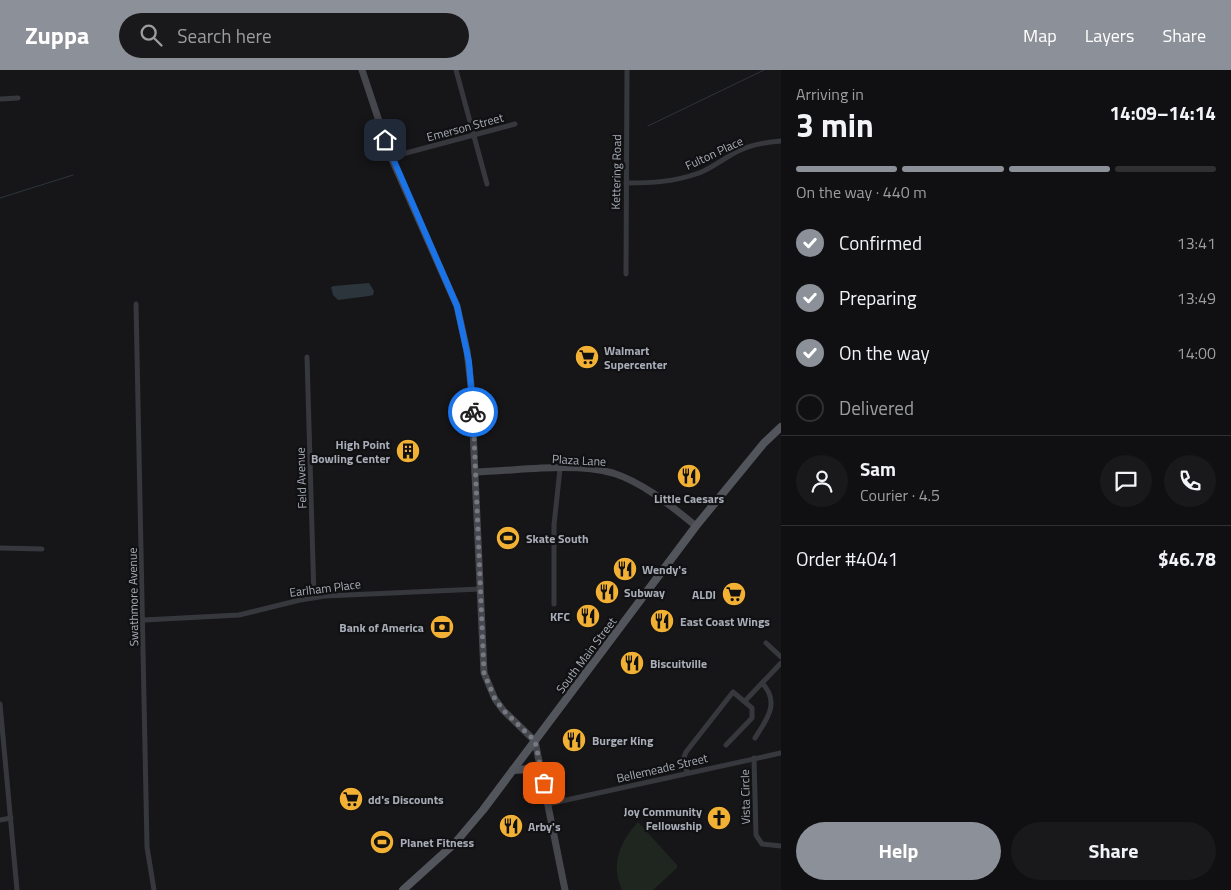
<!DOCTYPE html>
<meta charset="utf-8">
<style>
body{margin:0;font-family:"Titillium Web",sans-serif;background:#19191b;color:#f1f3f6;height:100vh;display:flex;flex-direction:column;font-size:19px;white-space:nowrap}
*{box-sizing:border-box;margin:0}
p{font-size:16px;color:#9c9d9f}
.icon{flex:none;width:28px;height:28px;fill:none;stroke:currentColor;stroke-width:2;stroke-linecap:round;stroke-linejoin:round}
.map{position:relative;flex:1;overflow:hidden}
.drawer{display:flex;flex-direction:column;background:#101012;width:450px}
.drawer>*{flex:none}
.pin{position:absolute;display:grid;place-items:center;width:42px;height:42px;color:#fff;margin:-21px;border-radius:10px;box-shadow:0 2px 8px #0006}
.courier{position:absolute;display:grid;place-items:center;width:50px;height:50px;margin:-25px;border:4px solid #1a73e8;border-radius:50%;background:#fff;color:#222;box-shadow:0 1px 6px #0007}
.summary em{font-style:normal;font-weight:700}
.summary div{display:flex;flex-direction:column-reverse}
.summary{display:flex;align-items:center;justify-content:space-between;height:85px;padding:0 15px}
h1{font-size:32px;font-weight:700;line-height:38px}
.bar{display:grid;grid-template-columns:repeat(4,1fr);gap:8px 5px;align-content:center;height:60px;padding:0 15px}
.bar i{height:6px;border-radius:4px;background:#303032}
.bar .active{background:#8c9099}
.bar p{grid-column:span 4}
.line{display:flex;align-items:center;gap:12px;padding:0 15px;border-top:1px solid #303032}
.line div{flex:1}
.round{display:grid;place-items:center;flex:none;width:52px;height:52px;border-radius:26px;background:#19191b}
ol{padding:0 15px;list-style:none}
li{display:flex;align-items:center;gap:15px;height:55px}
li p{margin-inline-start:auto}
li .icon{padding:5px;border-radius:50%;background:#8c9099;color:#fff;stroke-width:4}
li:last-child{color:#9c9d9f}
li i{width:28px;height:28px;border:2px solid #303032;border-radius:50%}
.button{display:flex;gap:10px;margin-top:auto;padding:10px 15px}
.button a{flex:1;height:58px;border-radius:30px;background:#8c9099;color:#fff;font-size:20px;font-weight:700;line-height:58px;text-align:center}
.button a+a{background:#19191b;color:#f1f3f6}
header{display:flex;align-items:center;gap:30px;box-sizing:border-box;height:70px;padding:0 25px;background:#8c9099;color:#fff}
header strong{font-size:24px}
nav{display:flex;gap:28px;margin-inline-start:auto;font-size:18px}
.search{width:350px;height:45px;background:#19191b;display:flex;align-items:center;gap:12px;box-sizing:border-box;padding:0 18px;border-radius:28px;color:#9c9d9f;font-size:19px}
main{display:flex;flex:1;min-height:0}
.map>svg:first-child{display:block}
.green{fill:#1e261f}
.water{fill:#2c353c}
.lines{fill:none;stroke-linecap:round;stroke-linejoin:round}
.stream{stroke:#2c353c;stroke-width:1}
.street{stroke:#37383d;stroke-width:5}
.secondary{stroke:#45474d;stroke-width:7}
.primary{stroke:#53555c;stroke-width:8}
.done{stroke:#757880;stroke-width:5;stroke-dasharray:0 9}
.route{stroke:#1a73e8;stroke-width:6}
.labels{text-anchor:middle;dominant-baseline:central;stroke-width:4.5;stroke-linejoin:round;paint-order:stroke}
.street-label{font-size:12px;fill:#a8adb8;stroke:#111113}
.poi-label{font-size:12px;font-weight:bold;fill:#a8adb8;stroke:#111113;text-anchor:start}
</style>
<header>
<strong>Zuppa</strong>
<div class="search"><svg class="icon" aria-label="search" viewBox="0 0 24 24"><circle cx="10" cy="10" r="6"/><path d="M15 15l6 6"/></svg>Search here</div>
<nav><a>Map</a><a>Layers</a><a>Share</a></nav>
</header>
<main>
<div class="map">
<svg width="781" height="820" viewBox="0 0 781 820">
<rect width="100%" height="100%" fill="#161618"/>
<path class="green" d="M638,752L677,795V798L653,820H622C610,794 620,772 638,752Z"/>
<path class="water" d="M369,213L374,221L373,225L369,226L338,230L333,225L331,217L334,216Z"/>
<g class="lines">
<g class="stream">
<path d="M648,56L764,0"/>
<path d="M0,128L73,105"/>
</g>
<g class="street">
<path d="M456,0L487,114"/>
<path d="M0,29L18,28"/>
<path d="M391,87L515,54"/>
<path d="M626,113C651,113 674,112 699,103C712,98 723,89 736,82C750,75 766,72 781,71"/>
<path d="M626,204L627,0"/>
<path d="M136,234L147,777L154,820"/>
<path d="M307,287L314,528"/>
<path d="M0,478L42,479"/>
<path d="M554,534V455L560,399"/>
<path d="M144,550L239,545L300,530L325,526L480,519"/>
<path d="M766,573L781,587"/>
<path d="M745,631L781,593"/>
<path d="M0,634L17,820"/>
<path d="M755,668C766,650 781,633 762,613"/>
<path d="M754,688L756,765L762,774L781,776"/>
<path d="M687,703L684,687L686,682L733,622L752,638V648L726,675"/>
<path d="M548,734L781,683"/>
<path d="M0,750L11,748"/>
</g>
<g class="secondary">
<path d="M362,0L391,87L457,236L467,281L471,315L484,603L495,629L503,640L535,671L565,820"/>
<path d="M475,402C517,401 572,392 613,403C644,413 671,436 696,456"/>
</g>
<g class="primary">
<path d="M513,700L532,699L542,704"/>
<path d="M403,820L455,773L483,740L696,456L764,373L781,357"/>
</g>
</g>
<g class="lines">
<path class="done" d="M473,342L484,603L495,629L503,640L535,671L544,713"/>
<path class="route" d="M385,70L457,236L469,292L473,342"/>
</g>
<defs>
<g id="supermarket-disc" transform="scale(1.25)"><circle r="9.5" fill="#f2b134" stroke="#111113"/><path d="M-6-5.5h2.5l.6 2H6L4.5 2H-2.5L-4.4-4H-6ZM-1.5 3.2a1.3 1.3 0 1 0 .1 0ZM3 3.2a1.3 1.3 0 1 0 .1 0Z" fill="#111"/></g>
<g id="building-disc" transform="scale(1.25)"><circle r="9.5" fill="#f2b134" stroke="#111113"/><path d="M-4-6H4V6H1V3H-1V6H-4ZM-2.5-4.3h1.7v1.8h-1.7ZM.8-4.3h1.7v1.8H.8ZM-2.5-1h1.7V.8h-1.7ZM.8-1h1.7V.8H.8Z" fill="#111"/></g>
<g id="restaurant-disc" transform="scale(1.25)"><circle r="9.5" fill="#f2b134" stroke="#111113"/><path d="M-5-6h1v4h1v-4h1v4h1v-4h1v5L-1.5 .5V6h-2V.5L-5-1ZM5-6V6H3V1.5H1.5Q1.5-4 5-6Z" fill="#111"/></g>
<g id="stadium-disc" transform="scale(1.25)"><circle r="9.5" fill="#f2b134" stroke="#111113"/><path d="M0-5a6.5 5 0 1 0 0 10a6.5 5 0 1 0 0-10ZM-3.5-1.8h7v3.6h-7Z" fill="#111"/></g>
<g id="bank-disc" transform="scale(1.25)"><circle r="9.5" fill="#f2b134" stroke="#111113"/><path d="M-6-4H6V4H-6ZM0-2.3a2.3 2.3 0 1 0 0 4.6a2.3 2.3 0 1 0 0-4.6Z" fill="#111"/></g>
<g id="church-disc" transform="scale(1.25)"><circle r="9.5" fill="#f2b134" stroke="#111113"/><path d="M-1.2-6h2.4v3.5h3.3v2.4h-3.3V6h-2.4V-.1h-3.3v-2.4h3.3Z" fill="#111"/></g>
</defs>
<g fill-rule="evenodd">
<use href="#supermarket-disc" x="587" y="287"/>
<use href="#building-disc" x="408" y="381"/>
<use href="#restaurant-disc" x="689" y="406"/>
<use href="#stadium-disc" x="508" y="468"/>
<use href="#restaurant-disc" x="625" y="499"/>
<use href="#restaurant-disc" x="607" y="522"/>
<use href="#supermarket-disc" x="734" y="524"/>
<use href="#restaurant-disc" x="588" y="546"/>
<use href="#restaurant-disc" x="662" y="551"/>
<use href="#bank-disc" x="442" y="557"/>
<use href="#restaurant-disc" x="632" y="593"/>
<use href="#restaurant-disc" x="574" y="670"/>
<use href="#supermarket-disc" x="351" y="729"/>
<use href="#church-disc" x="719" y="748"/>
<use href="#restaurant-disc" x="511" y="756"/>
<use href="#stadium-disc" x="382" y="772"/>
</g>
<g class="labels">
<g class="street-label">
<text transform="translate(465 57) rotate(-15)">Emerson Street</text>
<text transform="translate(714 83) rotate(-25)">Fulton Place</text>
<text transform="translate(616 102) rotate(-89)">Kettering Road</text>
<text transform="translate(579 390) rotate(3)">Plaza Lane</text>
<text transform="translate(301 408) rotate(-92)">Feld Avenue</text>
<text transform="translate(325 518) rotate(-7)">Earlham Place</text>
<text transform="translate(133 527) rotate(-91)">Swathmore Avenue</text>
<text transform="translate(586 585) rotate(-53)">South Main Street</text>
<text transform="translate(662 698) rotate(-13)">Bellemeade Street</text>
<text transform="translate(745 727) rotate(-91)">Vista Circle</text>
</g>
<g class="poi-label">
<text x="604" y="280">Walmart<tspan x="604" dy="14">Supercenter</tspan></text>
<text x="390" y="374" text-anchor="end">High Point<tspan x="390" dy="14">Bowling Center</tspan></text>
<text x="689" y="428" text-anchor="middle">Little Caesars</text>
<text x="526" y="468">Skate South</text>
<text x="642" y="499">Wendy's</text>
<text x="624" y="522">Subway</text>
<text x="716" y="524" text-anchor="end">ALDI</text>
<text x="570" y="546" text-anchor="end">KFC</text>
<text x="680" y="551">East Coast Wings</text>
<text x="424" y="557" text-anchor="end">Bank of America</text>
<text x="650" y="593">Biscuitville</text>
<text x="592" y="670">Burger King</text>
<text x="368" y="729">dd's Discounts</text>
<text x="702" y="741" text-anchor="end">Joy Community<tspan x="702" dy="14">Fellowship</tspan></text>
<text x="528" y="756">Arby's</text>
<text x="400" y="772">Planet Fitness</text>
</g>
</g>
</svg>
<div class="pin" style="left:544px;top:713px;background:#ea580c"><svg class="icon" aria-label="bag" viewBox="0 0 24 24"><path d="M5 8h14l-1 12H6zM9 8a3 3 0 0 1 6 0"/></svg></div>
<div class="pin" style="left:385px;top:70px;background:#1f2937"><svg class="icon" aria-label="home" viewBox="0 0 24 24"><path d="M3 11l9-7 9 7M6 9v11h12V9"/></svg></div>
<div class="courier" style="left:473px;top:342px"><svg class="icon" aria-label="bike" viewBox="0 0 24 24"><circle cx="6" cy="16" r="4"/><circle cx="18" cy="16" r="4"/><path d="M6 16l4-8h5l3 8M10 8l3 8H6M13 5h3"/></svg></div>
</div>
<section class="drawer">
<div class="summary"><div><h1>3 min</h1><p>Arriving in</p></div><em>14:09–14:14</em></div>
<div class="bar"><i class="active"></i><i class="active"></i><i class="active"></i><i></i><p>On the way · 440 m</p></div>
<ol>
<li><svg class="icon" aria-label="check" viewBox="0 0 24 24"><path d="M5 12l5 5 9-10"/></svg>Confirmed<p>13:41</p></li>
<li><svg class="icon" aria-label="check" viewBox="0 0 24 24"><path d="M5 12l5 5 9-10"/></svg>Preparing<p>13:49</p></li>
<li><svg class="icon" aria-label="check" viewBox="0 0 24 24"><path d="M5 12l5 5 9-10"/></svg>On the way<p>14:00</p></li>
<li><i></i>Delivered</li>
</ol>
<div class="line" style="height:90px"><a class="round"><svg class="icon" aria-label="person" viewBox="0 0 24 24"><circle cx="12" cy="8" r="4"/><path d="M4 21q1-7 8-7t8 7"/></svg></a><div><b>Sam</b><p>Courier · 4.5</p></div><a class="round"><svg class="icon" aria-label="chat" viewBox="0 0 24 24"><path d="M4 5h16v11H9l-5 4z"/></svg></a><a class="round"><svg class="icon" aria-label="phone" viewBox="0 0 24 24"><path d="M5 4h4l2 5-3 2q2 4 5 5l2-3 5 2v4C11 20 4 13 5 4z"/></svg></a></div>
<div class="line" style="height:65px"><div>Order #4041</div><b>$46.78</b></div>
<div class="button"><a>Help</a><a>Share</a></div>
</section>
</main>
